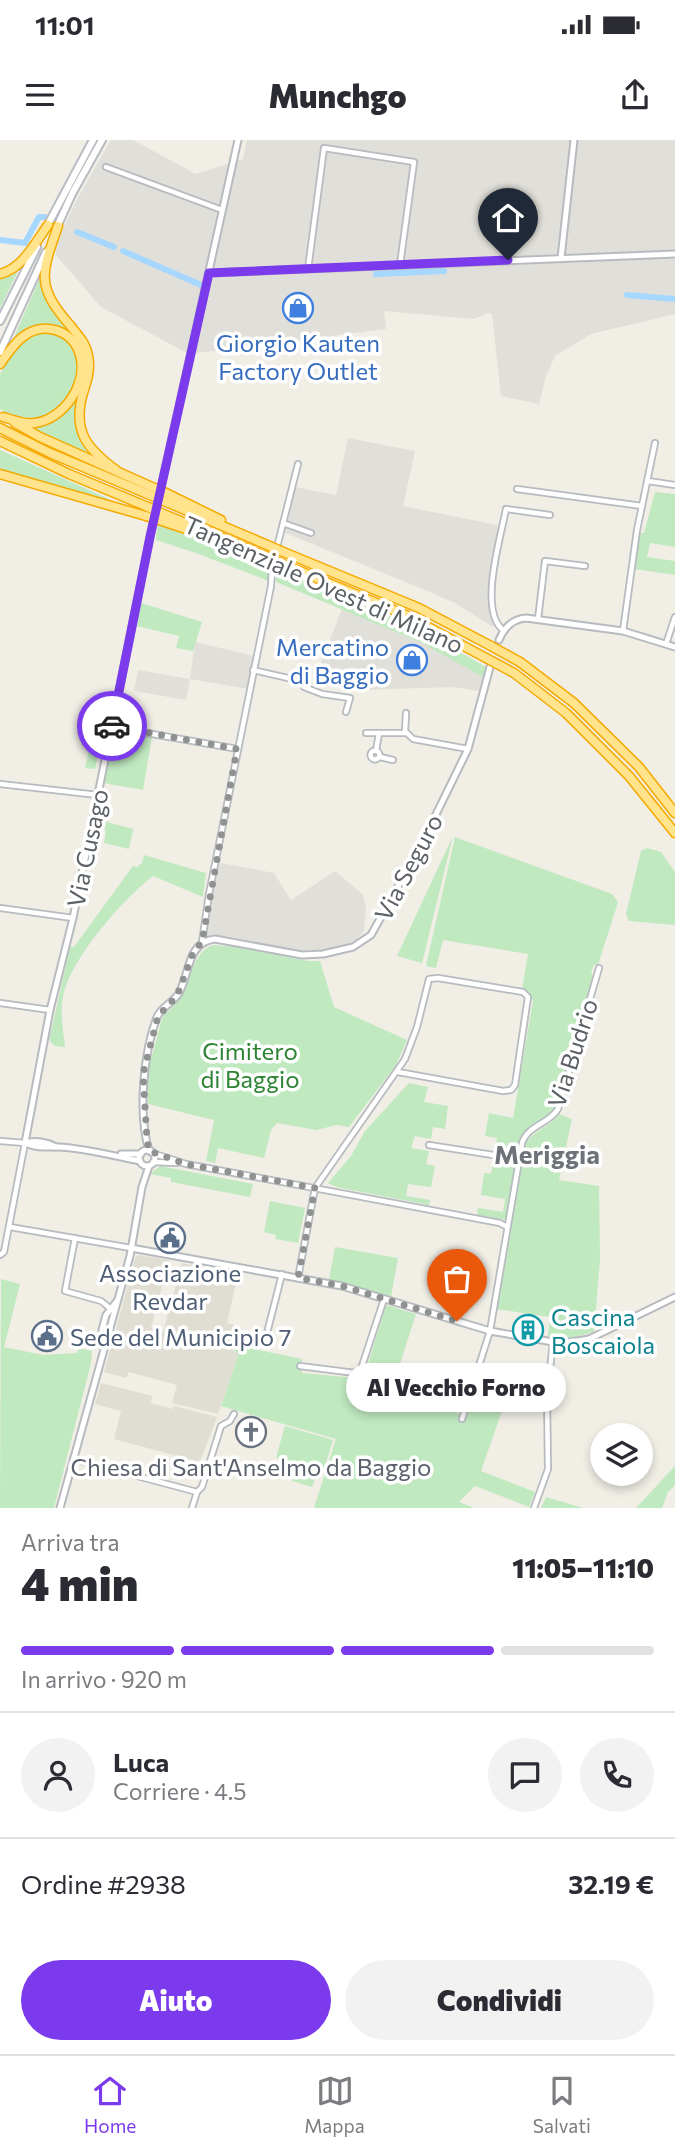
<!DOCTYPE html>
<html lang="it">
<meta charset="utf-8">
<style>
body{margin:0;font-family:Commissioner,sans-serif;background:#f2f2f3;color:#2b2b33;height:100vh;display:flex;flex-direction:column;font-size:26px;white-space:nowrap}
*{box-sizing:border-box;margin:0}
p{font-size:23px;color:#7c7c81}
.icon{flex:none;width:38px;height:38px;fill:none;stroke:currentColor;stroke-width:2;stroke-linecap:round;stroke-linejoin:round}
.map{position:relative;height:1368px;overflow:hidden}
.panel{display:flex;flex-direction:column;background:#fff;flex:1}
.panel>*{flex:none}
.tools{position:absolute;left:590px;top:1283px;display:grid;gap:14px}
.tools a{display:grid;place-items:center;width:63px;height:63px;border-radius:50%;background:#fff;box-shadow:0 4px 10px #0003;font-size:35px}
.pin{position:absolute;display:grid;place-items:center;width:60px;height:60px;color:#fff;margin:-72px -30px;border-radius:50% 50% 50% 0;rotate:-45deg;box-shadow:0 0 7px #0007}
.pin .icon{rotate:45deg}
.courier{position:absolute;display:grid;place-items:center;width:70px;height:70px;margin:-35px;border:5px solid #7c3aed;border-radius:50%;background:#fff;color:#222;box-shadow:0 2px 9px #0007}
.bubble{position:absolute;height:49px;border-radius:24px;background:#fff;box-shadow:0 4px 10px #0003;font-size:23px;font-weight:800;line-height:49px;text-align:center}
.overview em{font-style:normal;font-weight:800}
.overview div{display:flex;flex-direction:column-reverse}
.overview{display:flex;align-items:center;justify-content:space-between;height:119px;padding:0 21px}
h1{font-size:46px;font-weight:800;line-height:52px}
.bar{display:grid;grid-template-columns:repeat(4,1fr);gap:10px 7px;align-content:center;height:84px;padding:0 21px}
.bar i{height:9px;border-radius:5px;background:#e1e1e2}
.bar .active{background:#7c3aed}
.bar p{grid-column:span 4}
.line{display:flex;align-items:center;gap:18px;padding:0 21px;border-top:2px solid #e1e1e2}
.line div{flex:1}
.round{display:grid;place-items:center;flex:none;width:74px;height:74px;border-radius:37px;background:#f2f2f3}
.action{display:flex;gap:14px;margin-top:auto;padding:14px 21px}
.action a{flex:1;height:80px;border-radius:42px;background:#7c3aed;color:#fff;font-size:28px;font-weight:800;line-height:80px;text-align:center}
.action a+a{background:#f2f2f3;color:#2b2b33}
.status{display:flex;justify-content:space-between;align-items:center;height:49px;padding:0 35px;background:#fff;direction:ltr}
.status svg{height:19px;fill:currentColor}
header{display:flex;justify-content:space-between;align-items:center;height:91px;padding:0 21px;background:#fff;font-size:32px;font-weight:800}
.menu{display:flex;justify-content:space-around;align-items:center;height:98px;border-top:2px solid #e1e1e2;background:#fff;font-size:19px;color:#7c7c81}
.menu a{display:grid;justify-items:center;gap:4px}
.menu .active{color:#7c3aed}
.map>svg:first-child{display:block}
.industrial{fill:#e1dfd9}
.education{fill:#e0ddd3}
.green{fill:#c0e9c0}
.lines{fill:none;stroke-linecap:round;stroke-linejoin:round}
.canal{stroke:#a6d7ff;stroke-width:6}
.minor-casing{stroke:#b7bbc0;stroke-width:8}
.tertiary-casing{stroke:#b7bbc0;stroke-width:9}
.secondary-casing{stroke:#b8bcc2;stroke-width:10}
.motorway-casing{stroke:#f5aa00;stroke-width:11}
.minor{stroke:#fff;stroke-width:4.5}
.tertiary{stroke:#fff;stroke-width:5}
.secondary{stroke:#fff;stroke-width:6}
.motorway{stroke:#ffe38d;stroke-width:8}
.motorway-bridge-casing{stroke:#f5aa00;stroke-width:11;stroke-linecap:butt}
.motorway-bridge{stroke:#ffe38d;stroke-width:8}
.done{stroke:#909292;stroke-width:7;stroke-dasharray:0 12.6}
.route{stroke:#7c3aed;stroke-width:9}
.labels{text-anchor:middle;dominant-baseline:central;stroke-width:7;stroke-linejoin:round;paint-order:stroke}
.shop-label{font-size:24px;fill:#366cbe;stroke:#fff}
.street-label{font-size:24px;fill:#5c6166;stroke:#fff}
.park-label{font-size:24px;fill:#2e8433;stroke:#fff}
.service-label{font-size:24px;fill:#4e5e75;stroke:#fff}
.culture-label{font-size:24px;fill:#0d838f;stroke:#fff;text-anchor:start}
.worship-label{font-size:24px;fill:#5b616d;stroke:#fff}
.neighbourhood-label{font-size:26px;font-weight:bold;fill:#6d7379;stroke:#fff}
</style>
<div class="status"><b>11:01</b><svg viewBox="0 0 49 12"><path d="M0 12V9h3v3zM5 12V6h3v6zM10 12V3h3v9zM15 12V0h3v12zM26 1h20v11H26zM47 4h2v5h-2z"/></svg></div>
<header><svg class="icon" aria-label="menu" viewBox="0 0 24 24"><path d="M4 6h16M4 12h16M4 18h16"/></svg>Munchgo<svg class="icon" aria-label="share" viewBox="0 0 24 24"><path d="M12 15V3M7 8l5-5 5 5M5 13v7h14v-7"/></svg></header>
<div class="map">
<svg width="675" height="1368" viewBox="0 0 675 1368">
<rect width="100%" height="100%" fill="#f0eee5"/>
<g class="industrial">
<path d="M111,0H133L196,34L243,19L247,0H675V174L591,194L555,216L546,236L539,264L501,256L492,174L487,173L474,179L384,171L386,189L189,214L101,167L56,115L55,106L76,61Z"/>
<path d="M348,298L415,311L403,366L502,386L489,457L495,482L493,487L455,463L430,452L283,392L295,347L336,355Z"/>
<path d="M342,469L420,502L462,524L483,537L479,551L453,547L359,550L316,535Z"/>
<path d="M195,502L254,516L248,549L190,539L186,560L134,551L138,530L190,539Z"/>
<path d="M221,723L274,733L291,760L335,731L363,755L366,768L364,791L357,799L346,805L323,810L299,811L227,796L205,797L204,792L218,724Z"/>
</g>
<g class="education">
<path d="M138,1115L169,1120L151,1188L163,1192L182,1123L238,1134L227,1183L234,1185L229,1206L238,1215L218,1274L172,1263L177,1245L129,1232L126,1238L104,1232L135,1119Z"/>
<path d="M101,1243L152,1256L151,1263L173,1269L174,1266L217,1277L200,1322L114,1299L121,1271L95,1264Z"/>
</g>
<g class="green">
<path d="M18,131L0,168V137Z"/>
<path d="M42,133V142L82,205L87,222L75,280L80,296L87,308L86,313L28,287C76,280 72,257 83,216L51,186L30,188L12,202Z"/>
<path d="M48,191C53,193 63,195 68,199C90,217 75,257 56,272C50,277 39,280 30,280C20,281 9,274 0,269V234L6,224L18,205L28,195Z"/>
<path d="M0,310L109,359L108,362L0,330Z"/>
<path d="M655,352L675,354V407L650,403L647,417L675,421V435L635,429L640,393H644Z"/>
<path d="M158,384L268,426L269,441L196,413L156,400Z"/>
<path d="M276,429L419,489L486,527L483,537L420,502L276,442Z"/>
<path d="M141,463L202,482L193,511L176,508L179,496L137,486Z"/>
<path d="M109,561L95,629L85,628L97,573L101,566Z"/>
<path d="M114,591L152,597L143,650L103,643Z"/>
<path d="M96,679L133,689L129,709L104,703L106,690L95,686Z"/>
<path d="M453,696L422,823L397,816Z"/>
<path d="M455,697L612,754L618,762L598,825H594L591,833L594,837L556,967C539,991 527,975 517,1013L495,1009L497,998L485,996L489,973L513,978L533,861L529,852L522,849L528,814L443,800L436,828L426,826Z"/>
<path d="M647,708L661,712L675,732V785L629,781L626,774L641,711Z"/>
<path d="M144,715L206,733L203,757L153,736C123,759 70,819 63,857C60,873 63,891 65,907L55,906L49,900L70,807H74L133,726L137,727L142,723Z"/>
<path d="M213,805L236,807L308,821H320L334,867L407,900L396,925L349,987L337,985L316,990L277,983L271,990L264,1018L218,1008L215,1023L206,1021L214,980L148,964L147,934L163,875C192,857 187,814 213,805Z"/>
<path d="M409,943L428,947L424,962L448,966L445,989L433,987L431,999L415,996L411,1008L429,1011L426,1024L435,1026L431,1047L408,1044L406,1056L430,1060L429,1065L336,1047L328,1043L351,1016L365,991Z"/>
<path d="M559,974L572,979L559,1040L599,1046L600,1119L594,1192L567,1199L548,1197L550,1177L496,1169L525,1005C533,990 549,988 559,974Z"/>
<path d="M493,1022L515,1025L506,1080L477,1075L478,1068L503,1072L505,1059L481,1055L484,1033L491,1034Z"/>
<path d="M160,1026L253,1044L250,1057L171,1042V1038L150,1034Z"/>
<path d="M270,1061L305,1068L298,1103L275,1099L276,1095L264,1092Z"/>
<path d="M335,1107L398,1118L391,1157L329,1139Z"/>
<path d="M1,1139L20,1144L4,1207L43,1215L77,1213L79,1208L92,1211L91,1223L54,1368H0Z"/>
<path d="M386,1165L416,1174L397,1233L367,1227Z"/>
<path d="M230,1204L302,1219V1233L356,1238L368,1236L435,1247L430,1263L452,1269L465,1279L477,1249L494,1257L502,1271L481,1331L535,1352L529,1367L475,1346L459,1362L474,1368H314L336,1299L221,1266L238,1215Z"/>
<path d="M285,1286L333,1300L323,1332L276,1318Z"/>
<path d="M675,1326V1345L668,1352L662,1368H636Z"/>
<path d="M296,1329L316,1336L312,1347L292,1341Z"/>
<path d="M546,1357L583,1368H541Z"/>
</g>
<g class="lines">
<g class="canal">
<path d="M77,92L114,107"/>
<path d="M0,100L25,103L39,77H45"/>
<path d="M123,111L201,145"/>
<path d="M376,134L444,131"/>
<path d="M627,155L675,159"/>
</g>
<g class="minor-casing">
<g id="minor">
<path d="M106,27L222,70"/>
<path d="M308,129L324,8L414,22L400,125"/>
<path d="M648,341L675,345"/>
<path d="M517,349L642,366"/>
<path d="M283,383L311,393"/>
<path d="M538,479L545,421L585,426"/>
<path d="M503,490C478,470 501,397 506,369L550,375"/>
<path d="M623,491L637,390L655,303"/>
<path d="M666,504L675,477"/>
<path d="M253,530L301,541L304,547L322,554L350,558L346,572"/>
<path d="M406,573L405,591L413,599L468,609"/>
<path d="M112,587L238,609"/>
<path d="M366,593H406"/>
<circle cx="375" cy="615" r="4.5"/>
<path d="M376,611L379,593"/>
<path d="M380,617L393,620"/>
<path d="M0,644L98,655"/>
<path d="M0,768L73,778"/>
<path d="M202,802L209,754L271,446L272,427L298,324"/>
<path d="M0,863L50,870"/>
<path d="M0,1001L25,1003L4,1112L0,1115"/>
<path d="M429,1005L519,1019"/>
<path d="M152,1013L186,1024L500,1083L507,1087"/>
<path d="M153,1022L177,1023"/>
<path d="M10,1087L131,1108"/>
<path d="M75,1098L65,1151L101,1161L111,1169"/>
<path d="M298,1138L315,1048L405,919L417,887L429,839L438,838L523,852L528,857L515,945L511,950L503,951L398,932"/>
<path d="M268,1189L282,1134"/>
<path d="M300,1226L355,1233L361,1229L438,1245"/>
<path d="M361,1229L384,1159"/>
<path d="M462,1279L490,1191L522,1003C528,985 549,984 558,969L599,828"/>
<path d="M73,1319L197,1352"/>
<path d="M192,1368L197,1352L202,1347L221,1286L230,1281L234,1274"/>
<path d="M534,1368L548,1329L547,1256L553,1202"/>
</g>
</g>
<g class="tertiary-casing">
<g id="tertiary">
<path d="M561,118L574,0"/>
<path d="M209,133L675,114"/>
<path d="M499,500C504,488 512,479 526,478L623,491L675,507"/>
<path d="M25,1003L50,870L73,778L150,397L238,0"/>
<path d="M25,1003C36,1008 46,1007 58,1007C85,1008 113,1016 140,1021"/>
<path d="M25,1003C35,1000 47,1002 56,1007"/>
<circle cx="147" cy="1018" r="8"/>
<path d="M149,1011C138,974 143,914 157,877C161,867 173,863 179,853C190,833 187,802 215,799L302,815L323,814L353,807L371,795L421,705L468,609L490,527"/>
<path d="M121,1014H141"/>
<path d="M131,1108L342,1146L490,1191L553,1202H571L589,1199L675,1157"/>
<path d="M106,1197L102,1190L106,1175L117,1161"/>
<path d="M60,1368L130,1116L142,1047L149,1026"/>
</g>
</g>
<g class="secondary-casing">
<g id="secondary">
<path d="M46,88L93,0"/>
<path d="M56,89L73,52L102,0"/>
<path d="M0,181L37,107"/>
<path d="M0,212L46,112"/>
</g>
</g>
<g class="motorway-casing">
<g id="motorway">
<path d="M58,86C42,132 35,145 69,184C77,194 86,203 88,216C91,229 87,241 83,253C72,291 87,309 116,330"/>
<path d="M0,134C23,128 35,103 48,85"/>
<path d="M0,224C7,214 14,203 24,196C44,181 73,190 80,215C88,244 64,279 35,283C24,285 14,280 3,277"/>
<path d="M15,283L40,297L152,347"/>
<path d="M0,288L50,313L150,355"/>
<path d="M0,301L69,334L148,367"/>
<path d="M0,334L146,376"/>
<path d="M166,353L221,380"/>
<path d="M164,361L272,407"/>
<path d="M161,373L270,418"/>
<path d="M159,380L210,397"/>
<path d="M281,411L419,468L491,506"/>
<path d="M278,422L408,476L486,518"/>
<path d="M520,522L574,563L639,627L675,673"/>
<path d="M514,533L566,573L629,636L675,693"/>
</g>
</g>
<use href="#minor" class="minor"/>
<use href="#tertiary" class="tertiary"/>
<use href="#secondary" class="secondary"/>
<use href="#motorway" class="motorway"/>
<g class="motorway-bridge-casing">
<g id="motorway-bridge">
<path d="M152,347L166,353"/>
<path d="M150,355L164,361"/>
<path d="M148,367L161,373"/>
<path d="M146,376L159,380"/>
<path d="M272,407L281,411"/>
<path d="M270,418L278,422"/>
<path d="M491,506L520,522"/>
<path d="M486,518L514,533"/>
</g>
</g>
<use href="#motorway-bridge" class="motorway-bridge"/>
</g>
<g class="lines">
<path class="done" d="M112,586L237,609L202,802L193,813L177,856L158,876L143,934L147,1000L149,1011L186,1024L315,1048L298,1138L342,1146L457,1181"/>
<path class="route" d="M112,586L150,397L209,133L508,120"/>
</g>
<defs>
<g id="shop-ring" transform="scale(1.575)"><circle r="9.5" fill="#fff" stroke="#3f7fe0" stroke-width="1.5"/><path d="M-5-2.5h2.3a2.7 3.5 0 0 1 5.4 0H5L5.5 6h-11ZM-1.5-2.5h3a1.5 2.3 0 0 0-3 0Z" fill="#3f7fe0"/></g>
<g id="civic-ring" transform="scale(1.575)"><circle r="9.5" fill="#fff" stroke="#5c6f8a" stroke-width="1.5"/><path d="M-.6-6.5H3V-4.5H.6V-3L4-1V1h2V6H-6V1h2V-1L-.6-3ZM-1.2 2.5V6h2.4V2.5Z" fill="#5c6f8a"/></g>
<g id="building-ring" transform="scale(1.575)"><circle r="9.5" fill="#fff" stroke="#0f9aa8" stroke-width="1.5"/><path d="M-4-6H4V6H1V3H-1V6H-4ZM-2.5-4.3h1.7v1.8h-1.7ZM.8-4.3h1.7v1.8H.8ZM-2.5-1h1.7V.8h-1.7ZM.8-1h1.7V.8H.8Z" fill="#0f9aa8"/></g>
<g id="church-ring" transform="scale(1.575)"><circle r="9.5" fill="#fff" stroke="#6b7280" stroke-width="1.5"/><path d="M-1.2-6h2.4v3.5h3.3v2.4h-3.3V6h-2.4V-.1h-3.3v-2.4h3.3Z" fill="#6b7280"/></g>
</defs>
<g fill-rule="evenodd">
<use href="#shop-ring" x="298" y="168"/>
<use href="#shop-ring" x="412" y="520"/>
<use href="#civic-ring" x="170" y="1098"/>
<use href="#building-ring" x="528" y="1190"/>
<use href="#civic-ring" x="47" y="1196"/>
<use href="#church-ring" x="251" y="1292"/>
</g>
<g class="labels">
<g class="shop-label">
<text x="298" y="202">Giorgio Kauten<tspan x="298" dy="28">Factory Outlet</tspan></text>
<text x="389" y="506" text-anchor="end">Mercatino<tspan x="389" dy="28">di Baggio</tspan></text>
</g>
<g class="street-label">
<text transform="translate(324 444) rotate(24)">Tangenziale Ovest di Milano</text>
<text transform="translate(87 708) rotate(-78)">Via Cusago</text>
<text transform="translate(408 727) rotate(-62)">Via Seguro</text>
<text transform="translate(572 913) rotate(-72)">Via Budrio</text>
</g>
<g class="park-label">
<text x="250" y="910">Cimitero<tspan x="250" dy="28">di Baggio</tspan></text>
</g>
<g class="service-label">
<text x="170" y="1132">Associazione<tspan x="170" dy="28">Revdar</tspan></text>
<text x="70" y="1196" text-anchor="start">Sede del Municipio 7</text>
</g>
<g class="culture-label">
<text x="551" y="1176">Cascina<tspan x="551" dy="28">Boscaiola</tspan></text>
</g>
<g class="worship-label">
<text x="251" y="1326">Chiesa di Sant'Anselmo da Baggio</text>
</g>
<g class="neighbourhood-label">
<text x="547" y="1013">Meriggia</text>
</g>
</g>
</svg>
<div class="tools">
<a><svg class="icon" aria-label="layers" viewBox="0 0 24 24"><path d="M12 4l9 5-9 5-9-5zM3 14l9 5 9-5"/></svg></a>
</div>
<div class="pin" style="left:457px;top:1181px;background:#ea580c"><svg class="icon" aria-label="bag" viewBox="0 0 24 24"><path d="M5 8h14l-1 12H6zM9 8a3 3 0 0 1 6 0"/></svg></div>
<div class="pin" style="left:508px;top:120px;background:#1f2937"><svg class="icon" aria-label="home" viewBox="0 0 24 24"><path d="M3 11l9-7 9 7M6 9v11h12V9"/></svg></div>
<div class="courier" style="left:112px;top:586px"><svg class="icon" aria-label="car" viewBox="0 0 24 24"><path d="M5 17H2v-5l4-1 3-4h7l3 4 3 1v5h-3M9 17h6M6 11h13"/><circle cx="7" cy="17" r="2"/><circle cx="17" cy="17" r="2"/></svg></div>
<div class="bubble" style="left:346px;top:1223px;width:220px">Al Vecchio Forno</div>
</div>
<section class="panel">
<div class="overview"><div><h1>4 min</h1><p>Arriva tra</p></div><em>11:05–11:10</em></div>
<div class="bar"><i class="active"></i><i class="active"></i><i class="active"></i><i></i><p>In arrivo · 920 m</p></div>
<div class="line" style="height:126px"><a class="round"><svg class="icon" aria-label="person" viewBox="0 0 24 24"><circle cx="12" cy="8" r="4"/><path d="M4 21q1-7 8-7t8 7"/></svg></a><div><b>Luca</b><p>Corriere · 4.5</p></div><a class="round"><svg class="icon" aria-label="chat" viewBox="0 0 24 24"><path d="M4 5h16v11H9l-5 4z"/></svg></a><a class="round"><svg class="icon" aria-label="phone" viewBox="0 0 24 24"><path d="M5 4h4l2 5-3 2q2 4 5 5l2-3 5 2v4C11 20 4 13 5 4z"/></svg></a></div>
<div class="line" style="height:91px"><div>Ordine #2938</div><b>32.19 €</b></div>
<div class="action"><a>Aiuto</a><a>Condividi</a></div>
</section>
<nav class="menu">
<a class="active"><svg class="icon" aria-label="home" viewBox="0 0 24 24"><path d="M3 11l9-7 9 7M6 9v11h12V9"/></svg>Home</a>
<a><svg class="icon" aria-label="map" viewBox="0 0 24 24"><path d="M3 6l6-2 6 2 6-2v14l-6 2-6-2-6 2zM9 4v14M15 6v14"/></svg>Mappa</a>
<a><svg class="icon" aria-label="saved" viewBox="0 0 24 24"><path d="M7 4h10v16l-5-4-5 4z"/></svg>Salvati</a>
</nav>
